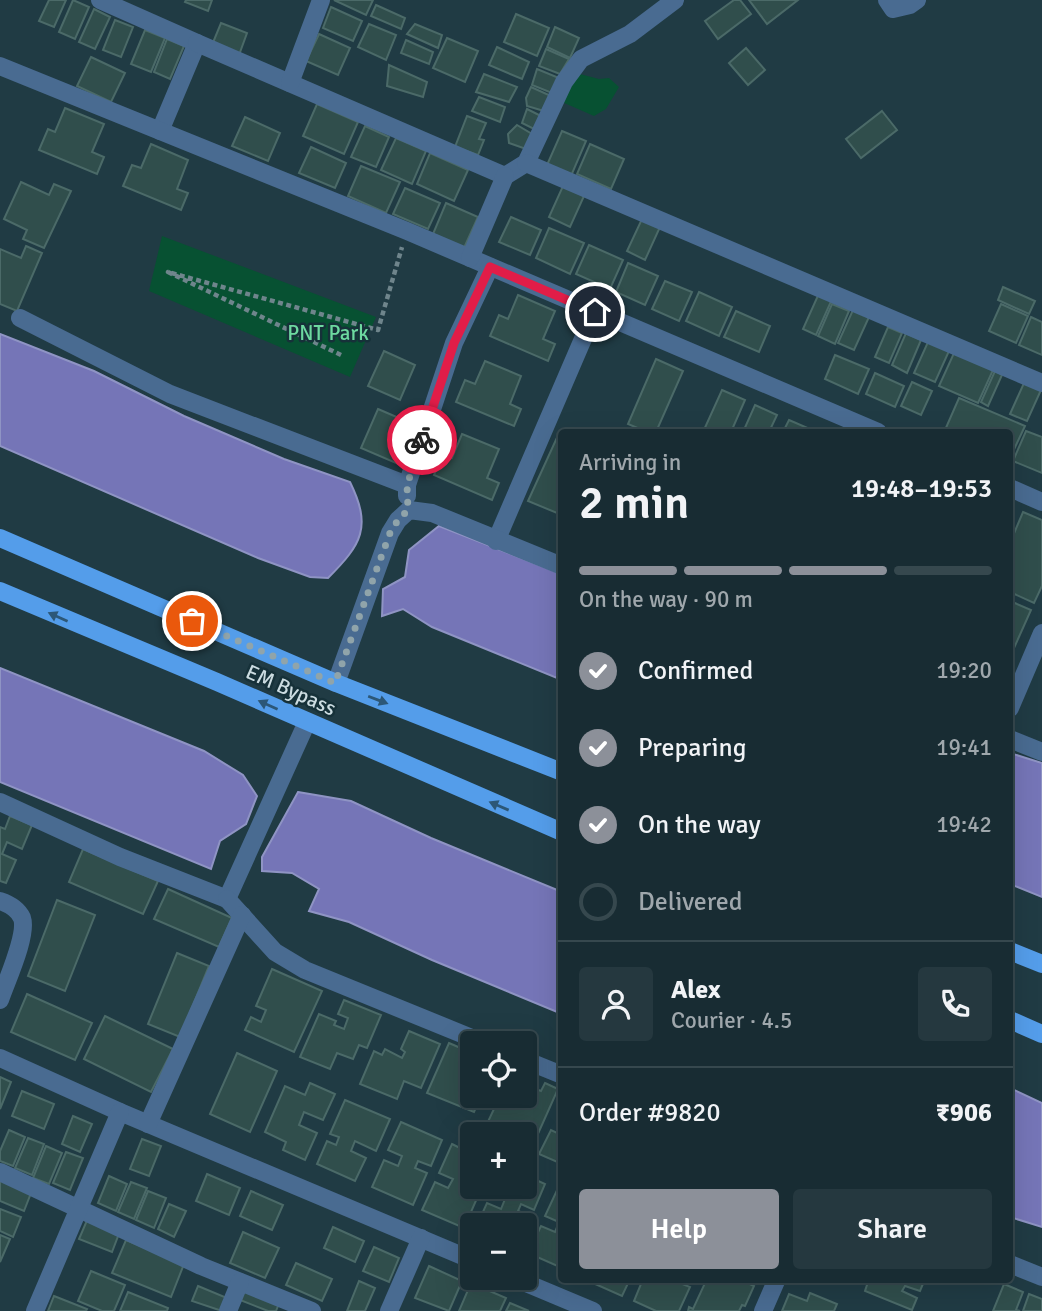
<!DOCTYPE html>
<meta charset="utf-8">
<style>
body{margin:0;font-family:Signika,sans-serif;background:#25383f;color:#f1f3f6;height:100vh;display:flex;flex-direction:column;font-size:26px;white-space:nowrap}
*{box-sizing:border-box;margin:0}
p{font-size:23px;color:#9fa7ac}
.icon{flex:none;width:38px;height:38px;fill:none;stroke:currentColor;stroke-width:2;stroke-linecap:round;stroke-linejoin:round}
.map{position:relative;flex:1;overflow:hidden}
.drawer{position:absolute;left:558px;top:429px;width:455px;height:854px;display:flex;flex-direction:column;background:#182c33;border-radius:7px;box-shadow:0 7px 28px #0002,0 0 0 2px #36484e}
.drawer>*{flex:none}
.buttons{position:absolute;left:460px;top:1031px;display:grid;gap:14px}
.buttons a{display:grid;place-items:center;width:77px;height:77px;border-radius:7px;background:#182c33;box-shadow:0 7px 28px #0002,0 0 0 2px #36484e;font-size:35px}
.pin{position:absolute;display:grid;place-items:center;width:60px;height:60px;color:#fff;margin:-30px;border:4px solid #fff;border-radius:50%;box-shadow:0 2px 7px #0007}
.courier{position:absolute;display:grid;place-items:center;width:70px;height:70px;margin:-35px;border:5px solid #e11d48;border-radius:50%;background:#fff;color:#222;box-shadow:0 2px 9px #0007}
.overview em{font-style:normal;font-weight:600}
.overview div{display:flex;flex-direction:column-reverse}
.overview{display:flex;align-items:center;justify-content:space-between;height:119px;padding:0 21px}
h1{font-size:46px;font-weight:600;line-height:52px}
.bar{display:grid;grid-template-columns:repeat(4,1fr);gap:10px 7px;align-content:center;height:84px;padding:0 21px}
.bar i{height:9px;border-radius:5px;background:#36484e}
.bar .selected{background:#8c9099}
.bar p{grid-column:span 4}
.line{display:flex;align-items:center;gap:18px;padding:0 21px;border-top:2px solid #36484e}
.line div{flex:1}
.round{display:grid;place-items:center;flex:none;width:74px;height:74px;border-radius:7px;background:#25383f}
ol{padding:0 21px;list-style:none}
li{display:flex;align-items:center;gap:21px;height:77px}
li p{margin-inline-start:auto}
li .icon{padding:7px;border-radius:50%;background:#8c9099;color:#fff;stroke-width:4}
li:last-child{color:#9fa7ac}
li i{width:38px;height:38px;border:4px solid #36484e;border-radius:50%}
.cta{display:flex;gap:14px;margin-top:auto;padding:14px 21px}
.cta a{flex:1;height:80px;border-radius:7px;background:#8c9099;color:#fff;font-size:28px;font-weight:600;line-height:80px;text-align:center}
.cta a+a{background:#25383f;color:#f1f3f6}
.map>svg:first-child{display:block}
.green{fill:#075132}
.water{fill:#7575b7;stroke:#8f94c4;stroke-width:2}
.building{fill:#304e4c;stroke:#4b6a68;stroke-width:2}
.lines{fill:none;stroke-linecap:round;stroke-linejoin:round}
.path{stroke:#6f858c;stroke-width:4.5;stroke-dasharray:5 3.5;stroke-linecap:butt}
.street{stroke:#496b91;stroke-width:18}
.primary{stroke:#549dea;stroke-width:18}
.oneway{fill:#2c5777}
.done{stroke:#90a4aa;stroke-width:7;stroke-dasharray:0 12.6}
.route{stroke:#e11d48;stroke-width:9}
.labels{text-anchor:middle;dominant-baseline:central;stroke-width:5;stroke-linejoin:round;paint-order:stroke}
.park-label{font-size:21px;fill:#6dd9a0;stroke:#163139}
.street-label{font-size:21px;fill:#ccdce1;stroke:#163139}
</style>
<div class="map">
<svg width="1042" height="1311" viewBox="0 0 1042 1311">
<rect width="100%" height="100%" fill="#203b44"/>
<g class="green">
<path d="M576,73L599,79L609,78L619,87L606,109L594,116L562,102Z"/>
<path d="M162,236L376,317L350,377L149,291Z"/>
</g>
<g class="water">
<path d="M0,334L94,371L184,416L284,459L350,482C372,527 362,544 328,578L310,577L258,558L0,446Z"/>
<path d="M439,526L562,574V680L432,627L403,609L382,616L383,589L405,577L409,550Z"/>
<path d="M0,668L204,751L243,775L257,796L246,824L220,841L211,869L0,782Z"/>
<path d="M1010,753L1042,763V897L1010,884Z"/>
<path d="M298,792L351,801L431,838L562,892V1014L432,960L349,922L309,911L319,889L292,873L262,871V857Z"/>
<path d="M1010,1088L1042,1103V1227L1010,1217Z"/>
</g>
<g class="building">
<path d="M49,0H66L54,27L39,21Z"/>
<path d="M73,0L89,7L75,39L59,32Z"/>
<path d="M186,0H212L208,11L185,2Z"/>
<path d="M334,0H373L366,15Z"/>
<path d="M734,0H740L751,14L718,39L705,21Z"/>
<path d="M749,0H798L767,24Z"/>
<path d="M376,5L405,18L401,29L371,16Z"/>
<path d="M331,7L362,21L353,41L323,28Z"/>
<path d="M94,9L110,17L95,49L79,42Z"/>
<path d="M516,14L549,28L537,56L504,42Z"/>
<path d="M115,20L133,27L121,57L103,50Z"/>
<path d="M221,23L247,33L239,55L212,45Z"/>
<path d="M369,24L396,35L386,60L358,47Z"/>
<path d="M415,24L442,35L438,48L407,34Z"/>
<path d="M555,27L579,38L570,58L547,47Z"/>
<path d="M145,30L165,38L151,72L131,64Z"/>
<path d="M319,34L350,48L338,75L306,61Z"/>
<path d="M447,38L478,51L465,82L433,68Z"/>
<path d="M167,39L184,46L170,79L154,72Z"/>
<path d="M406,40L433,52L429,64L401,53Z"/>
<path d="M497,47L529,62L522,79L489,65Z"/>
<path d="M746,48L765,70L748,85L729,63Z"/>
<path d="M546,49L569,59L560,74L539,66Z"/>
<path d="M91,57L125,73L111,102L77,86Z"/>
<path d="M389,65L427,82L423,97L387,86Z"/>
<path d="M537,69L559,78L552,93L532,85Z"/>
<path d="M484,74L517,87L509,102L476,92Z"/>
<path d="M531,87L551,96L544,111L527,106L526,98Z"/>
<path d="M479,97L505,107L500,122L472,111Z"/>
<path d="M317,104L358,122L344,154L303,136Z"/>
<path d="M65,108L104,124L92,152L104,157L97,174L39,150L48,129L55,132Z"/>
<path d="M527,109L541,116L534,129L522,123Z"/>
<path d="M882,111L897,130L861,158L846,139Z"/>
<path d="M467,116L486,123L479,139L484,140L478,155L455,147Z"/>
<path d="M245,117L280,133L268,161L232,146Z"/>
<path d="M517,125L532,134L526,149L509,143L508,134Z"/>
<path d="M365,126L389,137L376,167L351,157Z"/>
<path d="M562,131L586,141L571,176L547,165Z"/>
<path d="M396,138L426,151L412,184L381,170Z"/>
<path d="M151,144L188,160L177,189L188,193L181,210L123,186L132,165L141,168Z"/>
<path d="M590,144L624,159L611,189L577,174Z"/>
<path d="M311,147L346,163L335,188L299,173Z"/>
<path d="M430,153L468,170L454,201L417,184Z"/>
<path d="M361,166L400,182L386,213L348,196Z"/>
<path d="M21,182L49,195L54,184L71,191L44,248L23,239L27,230L4,219Z"/>
<path d="M563,186L584,196L570,227L549,217Z"/>
<path d="M405,188L440,203L428,229L393,214Z"/>
<path d="M446,203L478,217L464,248L433,234Z"/>
<path d="M511,217L541,230L530,255L499,242Z"/>
<path d="M642,219L660,227L645,260L627,251Z"/>
<path d="M549,228L584,243L570,274L536,258Z"/>
<path d="M589,245L623,260L610,289L576,274Z"/>
<path d="M26,246L42,253L17,311L0,304V249L21,258Z"/>
<path d="M628,263L658,276L645,305L616,292Z"/>
<path d="M665,281L692,292L679,321L652,309Z"/>
<path d="M1003,287L1035,301L1029,314L998,300Z"/>
<path d="M820,291L833,297L816,335L803,329Z"/>
<path d="M699,292L732,307L719,336L686,321Z"/>
<path d="M518,295L555,311L543,339L555,344L548,361L490,336L499,315L508,319Z"/>
<path d="M832,304L849,311L835,344L818,336Z"/>
<path d="M1001,304L1028,316L1016,343L989,331Z"/>
<path d="M853,310L869,317L854,350L838,343Z"/>
<path d="M736,311L770,326L759,352L724,337Z"/>
<path d="M1031,317L1042,322V355L1019,345Z"/>
<path d="M888,327L902,333L889,363L875,357Z"/>
<path d="M906,333L921,340L907,373L892,365Z"/>
<path d="M928,342L949,351L935,382L914,373Z"/>
<path d="M384,351L415,365L400,400L368,386Z"/>
<path d="M954,353L993,370L978,403L939,386Z"/>
<path d="M835,355L869,369L858,394L825,379Z"/>
<path d="M656,359L683,371L656,432H647L628,424Z"/>
<path d="M485,361L521,376L510,404L521,409L514,426L456,402L465,380L475,384Z"/>
<path d="M995,371L1002,375L988,406L981,402Z"/>
<path d="M875,373L904,386L895,407L866,394Z"/>
<path d="M912,382L932,391L921,415L901,406Z"/>
<path d="M1024,383L1041,390L1027,421L1010,414Z"/>
<path d="M722,390L745,400L731,432H703Z"/>
<path d="M959,398L1025,426L1010,458V432H950L945,430Z"/>
<path d="M755,405L777,415L769,432H743Z"/>
<path d="M378,409L413,424L405,442L412,446L403,466L361,448Z"/>
<path d="M789,420L810,429L809,432H783Z"/>
<path d="M560,431L563,432L562,515L528,501Z"/>
<path d="M1026,431L1042,437V473L1013,461Z"/>
<path d="M462,434L499,449L487,478L499,483L492,500L434,475L443,454L452,458Z"/>
<path d="M1023,512L1042,520V586L1034,603L1010,592V543Z"/>
<path d="M1010,601L1031,610L1010,657Z"/>
<path d="M10,816L32,825L22,849L7,842L2,854L16,860L6,883L0,881V827L5,829Z"/>
<path d="M83,849L158,881L143,914L69,882Z"/>
<path d="M168,889L232,918L219,947L154,919Z"/>
<path d="M57,900L95,915L65,991L28,976Z"/>
<path d="M177,953L209,966L180,1037L148,1024Z"/>
<path d="M272,969L322,991L294,1052L245,1030L251,1017L261,1022L266,1010L256,1006Z"/>
<path d="M27,994L92,1023L75,1060L11,1032Z"/>
<path d="M344,1000L381,1015L367,1048L359,1045L353,1059L337,1053L330,1069L300,1057L319,1014L336,1021L334,1025L344,1029L348,1018L338,1014Z"/>
<path d="M105,1016L173,1049L151,1092L84,1059Z"/>
<path d="M409,1031L440,1044L421,1088L404,1081L397,1099L360,1084L374,1051L382,1055L385,1049L402,1058L405,1052L401,1049Z"/>
<path d="M449,1043L472,1053V1096H481L474,1112L427,1093Z"/>
<path d="M237,1053L277,1071L250,1132L210,1114Z"/>
<path d="M0,1077L11,1082L0,1109Z"/>
<path d="M310,1083L335,1094L323,1120L304,1112L299,1125L317,1133L305,1160L283,1150L286,1142L265,1132L285,1086L305,1095Z"/>
<path d="M545,1083L558,1089L533,1145L525,1142V1134H506L486,1126L500,1096H525V1085L541,1091Z"/>
<path d="M22,1091L54,1104L44,1129L12,1116Z"/>
<path d="M345,1100L390,1119L376,1151L355,1141L351,1151L366,1158L355,1181L317,1164L327,1141L336,1145L339,1137L330,1134Z"/>
<path d="M73,1116L92,1124L80,1152L62,1144Z"/>
<path d="M401,1122L442,1140L431,1166L418,1161L415,1168L427,1173L413,1205L372,1187L384,1160L398,1166L402,1156L388,1150Z"/>
<path d="M560,1126L562,1127V1164L539,1154L551,1130L557,1133Z"/>
<path d="M9,1130L25,1137L13,1166L0,1161V1151Z"/>
<path d="M28,1138L44,1144L32,1175L15,1168Z"/>
<path d="M142,1139L161,1146L149,1176L130,1169Z"/>
<path d="M452,1144L472,1154V1185L469,1184L466,1190L478,1196L464,1228L422,1210L435,1182L448,1188L453,1179L439,1173Z"/>
<path d="M46,1146L62,1153L49,1184L33,1178Z"/>
<path d="M66,1152L83,1158L70,1190L53,1183Z"/>
<path d="M207,1174L240,1188L229,1215L196,1201Z"/>
<path d="M525,1175L545,1184L534,1210L521,1204L518,1211L531,1216L525,1229V1225H477L487,1203L501,1209L505,1199L491,1193L494,1186H525Z"/>
<path d="M109,1176L127,1184L116,1211L98,1203Z"/>
<path d="M0,1180L31,1193L24,1211L0,1201Z"/>
<path d="M131,1182L147,1188L134,1219L118,1212Z"/>
<path d="M558,1188L562,1190V1268L528,1253L541,1226L555,1232L559,1222L545,1216Z"/>
<path d="M148,1191L166,1198L154,1228L136,1220Z"/>
<path d="M251,1191L283,1205L272,1230L240,1216Z"/>
<path d="M169,1204L186,1211L174,1237L158,1229Z"/>
<path d="M0,1209L21,1217L13,1237L0,1231Z"/>
<path d="M88,1218L120,1231L112,1252L79,1239Z"/>
<path d="M333,1227L364,1241L355,1262L324,1248Z"/>
<path d="M243,1232L279,1248L265,1278L230,1263Z"/>
<path d="M0,1235L10,1239L0,1262Z"/>
<path d="M126,1240L184,1264L171,1297L112,1273Z"/>
<path d="M374,1247L399,1258L389,1282L363,1271Z"/>
<path d="M296,1263L332,1279L322,1301L286,1285Z"/>
<path d="M429,1266L462,1281L449,1311L415,1298Z"/>
<path d="M91,1271L125,1285L114,1311H102L78,1301Z"/>
<path d="M584,1279H630L622,1296Z"/>
<path d="M643,1279H678L677,1282L690,1287L679,1311H656L634,1301Z"/>
<path d="M702,1279H739L754,1286L745,1306L742,1305L739,1311H688L689,1307L693,1309L706,1281Z"/>
<path d="M869,1279H925L920,1291L905,1286L902,1291L917,1298L912,1310L865,1291Z"/>
<path d="M359,1281L375,1288L365,1311H347Z"/>
<path d="M471,1283L506,1298L500,1311H459Z"/>
<path d="M1004,1284L1023,1292L1016,1310L1020,1311H993Z"/>
<path d="M198,1286L227,1298L222,1311L192,1301Z"/>
<path d="M245,1287L280,1301L276,1311H268L240,1300Z"/>
<path d="M128,1292L168,1308L167,1311H120Z"/>
<path d="M810,1293L837,1304L834,1311H782L789,1294L807,1301Z"/>
<path d="M1029,1294L1042,1299V1311H1023Z"/>
<path d="M54,1296L87,1309L86,1311H48Z"/>
<path d="M510,1303L529,1311H506Z"/>
</g>
<g class="lines">
<path class="path" d="M341,355L168,272L378,330L402,247"/>
<g class="street">
<path d="M100,0L197,43L160,131"/>
<path d="M887,0L893,9L910,5L917,0"/>
<path d="M197,43L505,176L526,163L564,82L581,59L630,34L675,0"/>
<path d="M0,66L407,231L878,432"/>
<path d="M290,83L321,0"/>
<path d="M526,163L1042,383"/>
<path d="M470,258L505,176"/>
<path d="M20,318L170,394L407,485"/>
<path d="M1010,488L1042,502"/>
<path d="M407,496V485L454,343L490,267"/>
<path d="M496,541L595,311"/>
<path d="M336,683L390,533L398,520L409,510L432,513L562,566"/>
<path d="M1010,708L1042,633"/>
<path d="M1010,739L1042,752"/>
<path d="M0,802L120,857L227,899L307,722"/>
<path d="M227,899L275,952L305,970L484,1043"/>
<path d="M0,901C9,904 18,909 22,918C28,935 6,982 0,1000"/>
<path d="M0,1058L120,1112L472,1260"/>
<path d="M525,1060L562,1075"/>
<path d="M148,1124L242,915"/>
<path d="M0,1172L201,1266L312,1311"/>
<path d="M1010,1264L1042,1277"/>
<path d="M514,1278L593,1311"/>
<path d="M35,1311L120,1112"/>
<path d="M228,1311L240,1282"/>
<path d="M389,1311L421,1238"/>
<path d="M763,1311L777,1279"/>
</g>
<g class="primary">
<path d="M0,538L336,683L562,772"/>
<path d="M0,591L217,682L562,832"/>
<path d="M1010,951L1042,964"/>
<path d="M1010,1020L1042,1034"/>
</g>
</g>
<defs><path id="oneway-solid" d="M-6-.8H1V-3.2L6.5 0L1 3.2V.8H-6Z" transform="scale(1.75)"/></defs>
<g class="oneway">
<use href="#oneway-solid" transform="translate(58 617) rotate(-156)"/>
<use href="#oneway-solid" transform="translate(378 700) rotate(21)"/>
<use href="#oneway-solid" transform="translate(268 705) rotate(-156)"/>
<use href="#oneway-solid" transform="translate(499 806) rotate(-157)"/>
</g>
<g class="lines">
<path class="done" d="M192,621L335,683L390,533L398,520L408,510L407,485L422,440"/>
<path class="route" d="M422,440L454,343L490,267L595,312"/>
</g>
<g class="labels">
<g class="park-label">
<text x="328" y="333">PNT Park</text>
</g>
<g class="street-label">
<text transform="translate(291 690) rotate(24)">EM Bypass</text>
</g>
</g>
</svg>
<div class="buttons">
<a><svg class="icon" aria-label="locate" viewBox="0 0 24 24"><circle cx="12" cy="12" r="6"/><path d="M12 2v4M12 18v4M2 12h4M18 12h4"/></svg></a>
<a>+</a>
<a>−</a>
</div>
<div class="pin" style="left:192px;top:621px;background:#ea580c"><svg class="icon" aria-label="bag" viewBox="0 0 24 24"><path d="M5 8h14l-1 12H6zM9 8a3 3 0 0 1 6 0"/></svg></div>
<div class="pin" style="left:595px;top:312px;background:#1f2937"><svg class="icon" aria-label="home" viewBox="0 0 24 24"><path d="M3 11l9-7 9 7M6 9v11h12V9"/></svg></div>
<div class="courier" style="left:422px;top:440px"><svg class="icon" aria-label="bike" viewBox="0 0 24 24"><circle cx="6" cy="16" r="4"/><circle cx="18" cy="16" r="4"/><path d="M6 16l4-8h5l3 8M10 8l3 8H6M13 5h3"/></svg></div>
<section class="drawer">
<div class="overview"><div><h1>2 min</h1><p>Arriving in</p></div><em>19:48–19:53</em></div>
<div class="bar"><i class="selected"></i><i class="selected"></i><i class="selected"></i><i></i><p>On the way · 90 m</p></div>
<ol>
<li><svg class="icon" aria-label="check" viewBox="0 0 24 24"><path d="M5 12l5 5 9-10"/></svg>Confirmed<p>19:20</p></li>
<li><svg class="icon" aria-label="check" viewBox="0 0 24 24"><path d="M5 12l5 5 9-10"/></svg>Preparing<p>19:41</p></li>
<li><svg class="icon" aria-label="check" viewBox="0 0 24 24"><path d="M5 12l5 5 9-10"/></svg>On the way<p>19:42</p></li>
<li><i></i>Delivered</li>
</ol>
<div class="line" style="height:126px"><a class="round"><svg class="icon" aria-label="person" viewBox="0 0 24 24"><circle cx="12" cy="8" r="4"/><path d="M4 21q1-7 8-7t8 7"/></svg></a><div><b>Alex</b><p>Courier · 4.5</p></div><a class="round"><svg class="icon" aria-label="phone" viewBox="0 0 24 24"><path d="M5 4h4l2 5-3 2q2 4 5 5l2-3 5 2v4C11 20 4 13 5 4z"/></svg></a></div>
<div class="line" style="height:91px"><div>Order #9820</div><b>₹906</b></div>
<div class="cta"><a>Help</a><a>Share</a></div>
</section>
</div>
